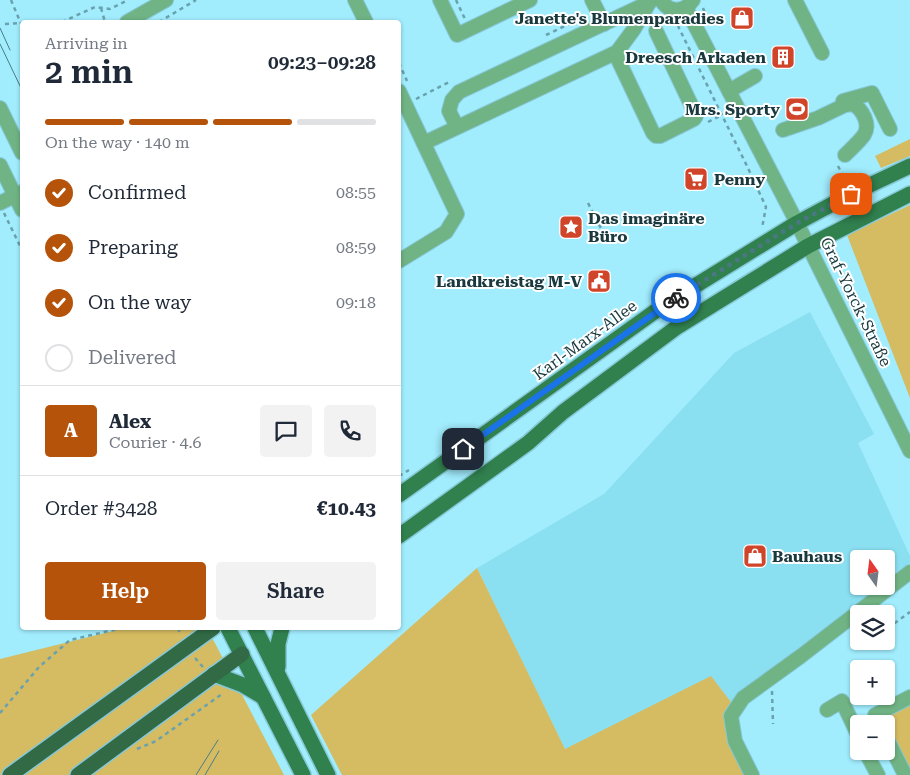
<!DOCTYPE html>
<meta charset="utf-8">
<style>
body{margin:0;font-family:"Roboto Serif",serif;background:#f2f2f3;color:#1f2937;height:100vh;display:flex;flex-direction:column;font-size:19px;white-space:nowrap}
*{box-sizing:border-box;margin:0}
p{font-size:16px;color:#747a83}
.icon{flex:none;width:28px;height:28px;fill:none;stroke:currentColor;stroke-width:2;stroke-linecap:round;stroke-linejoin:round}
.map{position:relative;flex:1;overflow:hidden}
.details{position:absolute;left:20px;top:20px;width:381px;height:610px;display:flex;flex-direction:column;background:#fff;border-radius:5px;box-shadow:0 1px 4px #0004}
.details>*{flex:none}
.needle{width:32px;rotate:346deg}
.buttons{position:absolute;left:850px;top:550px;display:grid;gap:10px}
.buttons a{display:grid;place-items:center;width:45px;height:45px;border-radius:5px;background:#fff;box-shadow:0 1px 4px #0004;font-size:25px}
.pin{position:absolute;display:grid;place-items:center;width:42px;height:42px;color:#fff;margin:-21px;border-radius:10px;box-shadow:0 2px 8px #0006}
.courier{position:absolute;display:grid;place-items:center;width:50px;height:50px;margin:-25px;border:4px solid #1a73e8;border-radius:50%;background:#fff;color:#222;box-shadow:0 1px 6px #0007}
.head em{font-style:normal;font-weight:600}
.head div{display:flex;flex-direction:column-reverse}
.head{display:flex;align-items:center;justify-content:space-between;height:85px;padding:0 25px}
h1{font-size:32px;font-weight:600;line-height:38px}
.bar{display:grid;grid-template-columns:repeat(4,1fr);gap:8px 5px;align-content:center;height:60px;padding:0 25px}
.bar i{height:6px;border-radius:4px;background:#e0e1e3}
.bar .on{background:#b45309}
.bar p{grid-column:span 4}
.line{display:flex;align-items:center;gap:12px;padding:0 25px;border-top:1px solid #e0e1e3}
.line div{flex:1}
.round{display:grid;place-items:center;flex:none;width:52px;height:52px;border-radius:5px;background:#f2f2f3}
ol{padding:0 25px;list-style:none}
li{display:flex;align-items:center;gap:15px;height:55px}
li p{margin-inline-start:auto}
li .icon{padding:5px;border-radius:50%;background:#b45309;color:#fff;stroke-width:4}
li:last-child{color:#747a83}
li i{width:28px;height:28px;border:2px solid #e0e1e3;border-radius:50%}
.primary-button{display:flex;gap:10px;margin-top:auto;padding:10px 25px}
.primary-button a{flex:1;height:58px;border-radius:5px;background:#b45309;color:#fff;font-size:20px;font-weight:600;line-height:58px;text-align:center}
.primary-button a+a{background:#f2f2f3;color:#1f2937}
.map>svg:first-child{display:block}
.built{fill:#8adff1}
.green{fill:#d5bb61}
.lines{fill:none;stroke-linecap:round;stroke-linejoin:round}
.minor-casing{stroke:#86c8d7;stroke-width:16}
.major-casing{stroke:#86c8d7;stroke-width:18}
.highway-casing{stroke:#86c8d7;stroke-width:18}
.path{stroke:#69a2ae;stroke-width:2.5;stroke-dasharray:4 4;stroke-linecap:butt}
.minor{stroke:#70b384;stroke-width:14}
.major{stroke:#31814f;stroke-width:15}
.highway{stroke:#316a45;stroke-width:15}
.tram{stroke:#4c7c86;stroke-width:1}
.done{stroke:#497882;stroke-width:5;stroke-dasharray:0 9}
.route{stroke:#1a73e8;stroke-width:6}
.labels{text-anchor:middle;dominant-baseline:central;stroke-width:4;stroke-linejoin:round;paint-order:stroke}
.poi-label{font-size:16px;font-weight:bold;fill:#19393f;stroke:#fff;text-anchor:end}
.street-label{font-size:16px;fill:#19393f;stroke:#fff}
</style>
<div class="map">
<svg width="910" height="775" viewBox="0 0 910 775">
<rect width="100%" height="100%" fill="#a1ecfd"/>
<path class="built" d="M810,312L874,434L858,443L910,556V563L886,581V559H859V586H880L731,702L711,676L740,775L565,749L477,568L604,494L734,353Z"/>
<g class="green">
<path d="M910,139V156L881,168L875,156Z"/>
<path d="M910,205V398L847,235Z"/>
<path d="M477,568L565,749L711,676L731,702L733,710L736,741L752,775H342L311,715Z"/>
<path d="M125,628H207L284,775H0V659Z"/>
<path d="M910,697V772L886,737V724H879L875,715Z"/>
</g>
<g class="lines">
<g class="minor-casing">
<g id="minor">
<path d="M355,0L366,22"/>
<path d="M440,0L457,35L530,0"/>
<path d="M592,0L604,24"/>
<path d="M661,0C669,13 684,13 693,0"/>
<path d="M795,0L822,53"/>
<path d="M686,8L792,213L910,451"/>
<path d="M127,22L166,0"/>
<path d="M615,53L653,133L656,136H660L694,119L696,116L695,113L656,31"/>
<path d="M399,91L457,214L446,232L399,261"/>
<path d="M729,91L755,76"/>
<path d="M843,101L872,93L890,129"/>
<path d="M0,108L22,153"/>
<path d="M457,127L449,111L452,100L459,92L650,2"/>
<path d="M783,130L818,118L845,105L853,104C862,109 871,124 864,135C859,142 851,149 845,155"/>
<path d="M424,143L617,52L634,29L649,3"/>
<path d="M0,165L22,210"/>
<path d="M0,203L22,192"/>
<path d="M827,710L842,701L859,737"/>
<path d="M879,724L875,715L910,697"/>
<path d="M886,737L905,775"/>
<path d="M865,751L878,775"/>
<path d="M752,775L735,741L731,716L743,698L801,656L910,572"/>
</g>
</g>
<g class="major-casing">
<g id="major">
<path d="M399,495L664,305L797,223L851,194L910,166"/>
<path d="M399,536L528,443L563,412L677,327L808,246L910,194"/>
<path d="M228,628L303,775"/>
<path d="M255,628L328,775"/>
<path d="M278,667V644L282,628"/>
<path d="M214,674L243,685L263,697"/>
</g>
</g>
<g class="highway-casing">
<g id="highway">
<path d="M10,775L213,628"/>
<path d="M78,775L242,654"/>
</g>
</g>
<g class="path">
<path d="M11,0L22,26"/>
<path d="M456,0L465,19"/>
<path d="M101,8L105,22"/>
<path d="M703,8L707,19"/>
<path d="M62,22L95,7L110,9L128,0"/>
<path d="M159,22L196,0"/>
<path d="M670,23L678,26L747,166L766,207L762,228"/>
<path d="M5,24L21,23"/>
<path d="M546,35L586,16"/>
<path d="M399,63L407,81"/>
<path d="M416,99L451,81"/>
<path d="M708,122L722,115"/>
<path d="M838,166L847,183"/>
<path d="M588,203L605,236"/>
<path d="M4,213L22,250"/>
<path d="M399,476L409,470"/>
<path d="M178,628L181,635"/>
<path d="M888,628L910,612"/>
<path d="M195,658L203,667"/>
<path d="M772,691L773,724"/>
<path d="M0,713L39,667L70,640L122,628"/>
<path d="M137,749L156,741L222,694"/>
</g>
<use href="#minor" class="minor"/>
<use href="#major" class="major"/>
<use href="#highway" class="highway"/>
<g class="tram">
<path d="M0,28L10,50"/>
<path d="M0,44L22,90"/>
<path d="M196,775L218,740"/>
<path d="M205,775L219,751"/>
</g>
</g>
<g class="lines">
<path class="done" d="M676,298L797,223L851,194"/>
<path class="route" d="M463,449L676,298"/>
</g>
<defs>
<g id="shop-square" transform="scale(1.25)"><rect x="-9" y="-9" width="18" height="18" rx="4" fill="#d0452a" stroke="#fff"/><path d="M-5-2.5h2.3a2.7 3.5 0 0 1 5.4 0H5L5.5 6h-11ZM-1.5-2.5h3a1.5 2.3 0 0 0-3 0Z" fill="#fff"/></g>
<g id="building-square" transform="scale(1.25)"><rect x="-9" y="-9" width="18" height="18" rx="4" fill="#d0452a" stroke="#fff"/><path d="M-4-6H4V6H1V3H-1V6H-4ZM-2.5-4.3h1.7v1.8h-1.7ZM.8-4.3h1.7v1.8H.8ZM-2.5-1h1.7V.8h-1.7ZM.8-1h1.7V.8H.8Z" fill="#fff"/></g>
<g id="stadium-square" transform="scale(1.25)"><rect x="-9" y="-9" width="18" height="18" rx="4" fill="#d0452a" stroke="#fff"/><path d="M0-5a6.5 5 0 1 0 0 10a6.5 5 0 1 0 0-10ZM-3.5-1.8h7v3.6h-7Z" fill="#fff"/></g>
<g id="supermarket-square" transform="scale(1.25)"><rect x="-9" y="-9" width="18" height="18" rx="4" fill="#d0452a" stroke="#fff"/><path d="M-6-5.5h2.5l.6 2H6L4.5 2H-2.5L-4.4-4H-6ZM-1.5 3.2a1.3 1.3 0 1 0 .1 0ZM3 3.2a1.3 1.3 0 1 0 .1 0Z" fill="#fff"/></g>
<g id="sight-square" transform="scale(1.25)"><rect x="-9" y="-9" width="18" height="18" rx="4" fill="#d0452a" stroke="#fff"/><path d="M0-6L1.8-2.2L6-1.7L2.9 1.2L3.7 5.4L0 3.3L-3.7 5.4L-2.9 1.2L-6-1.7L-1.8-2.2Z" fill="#fff"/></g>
<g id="civic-square" transform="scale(1.25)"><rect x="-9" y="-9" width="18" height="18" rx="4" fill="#d0452a" stroke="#fff"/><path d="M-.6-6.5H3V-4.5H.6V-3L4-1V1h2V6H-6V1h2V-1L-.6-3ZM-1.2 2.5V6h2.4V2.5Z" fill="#fff"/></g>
</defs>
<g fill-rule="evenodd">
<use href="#shop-square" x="742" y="18"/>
<use href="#building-square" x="783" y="57"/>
<use href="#stadium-square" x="797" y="109"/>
<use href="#supermarket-square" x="696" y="179"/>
<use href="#sight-square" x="571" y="227"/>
<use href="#civic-square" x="599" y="281"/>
<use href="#shop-square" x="755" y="556"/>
</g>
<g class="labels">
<g class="poi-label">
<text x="724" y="18">Janette's Blumenparadies</text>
<text x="766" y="57">Dreesch Arkaden</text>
<text x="780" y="109">Mrs. Sporty</text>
<text x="714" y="179" text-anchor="start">Penny</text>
<text x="588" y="218" text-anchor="start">Das imaginäre<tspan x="588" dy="18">Büro</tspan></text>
<text x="582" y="281">Landkreistag M-V</text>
<text x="772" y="556" text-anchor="start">Bauhaus</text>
</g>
<g class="street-label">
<text transform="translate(856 302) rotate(64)">Graf-Yorck-Straße</text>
<text transform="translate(585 340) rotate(-36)">Karl-Marx-Allee</text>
</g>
</g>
</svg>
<div class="buttons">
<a><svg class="needle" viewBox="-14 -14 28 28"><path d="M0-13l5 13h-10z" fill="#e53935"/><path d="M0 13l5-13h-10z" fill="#747a83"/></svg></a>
<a><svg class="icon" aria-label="layers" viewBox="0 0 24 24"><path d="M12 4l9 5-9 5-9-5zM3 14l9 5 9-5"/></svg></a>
<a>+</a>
<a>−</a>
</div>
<div class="pin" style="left:851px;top:194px;background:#ea580c"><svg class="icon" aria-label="bag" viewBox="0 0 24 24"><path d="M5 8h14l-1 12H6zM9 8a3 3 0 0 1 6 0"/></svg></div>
<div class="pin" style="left:463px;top:449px;background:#1f2937"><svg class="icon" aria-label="home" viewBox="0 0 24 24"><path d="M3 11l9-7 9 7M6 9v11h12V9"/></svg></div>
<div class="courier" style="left:676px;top:298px"><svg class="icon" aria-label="bike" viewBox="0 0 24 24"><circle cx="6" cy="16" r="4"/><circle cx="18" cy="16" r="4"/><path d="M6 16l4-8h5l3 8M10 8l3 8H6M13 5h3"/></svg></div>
<section class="details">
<div class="head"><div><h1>2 min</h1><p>Arriving in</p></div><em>09:23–09:28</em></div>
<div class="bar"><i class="on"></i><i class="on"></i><i class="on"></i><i></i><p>On the way · 140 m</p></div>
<ol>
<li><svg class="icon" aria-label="check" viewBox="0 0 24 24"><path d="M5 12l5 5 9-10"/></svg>Confirmed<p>08:55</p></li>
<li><svg class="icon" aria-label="check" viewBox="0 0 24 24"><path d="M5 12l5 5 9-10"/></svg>Preparing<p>08:59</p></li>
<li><svg class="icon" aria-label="check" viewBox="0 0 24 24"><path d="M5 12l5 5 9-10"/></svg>On the way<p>09:18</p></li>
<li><i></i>Delivered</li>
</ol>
<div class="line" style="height:90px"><b class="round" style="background:#b45309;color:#fff">A</b><div><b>Alex</b><p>Courier · 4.6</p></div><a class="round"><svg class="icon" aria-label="chat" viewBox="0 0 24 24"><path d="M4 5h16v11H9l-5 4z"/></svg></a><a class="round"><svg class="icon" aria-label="phone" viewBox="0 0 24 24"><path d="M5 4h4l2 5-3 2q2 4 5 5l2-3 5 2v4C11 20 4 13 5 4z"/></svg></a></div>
<div class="line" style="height:65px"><div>Order #3428</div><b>€10.43</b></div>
<div class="primary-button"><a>Help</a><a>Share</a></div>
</section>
</div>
